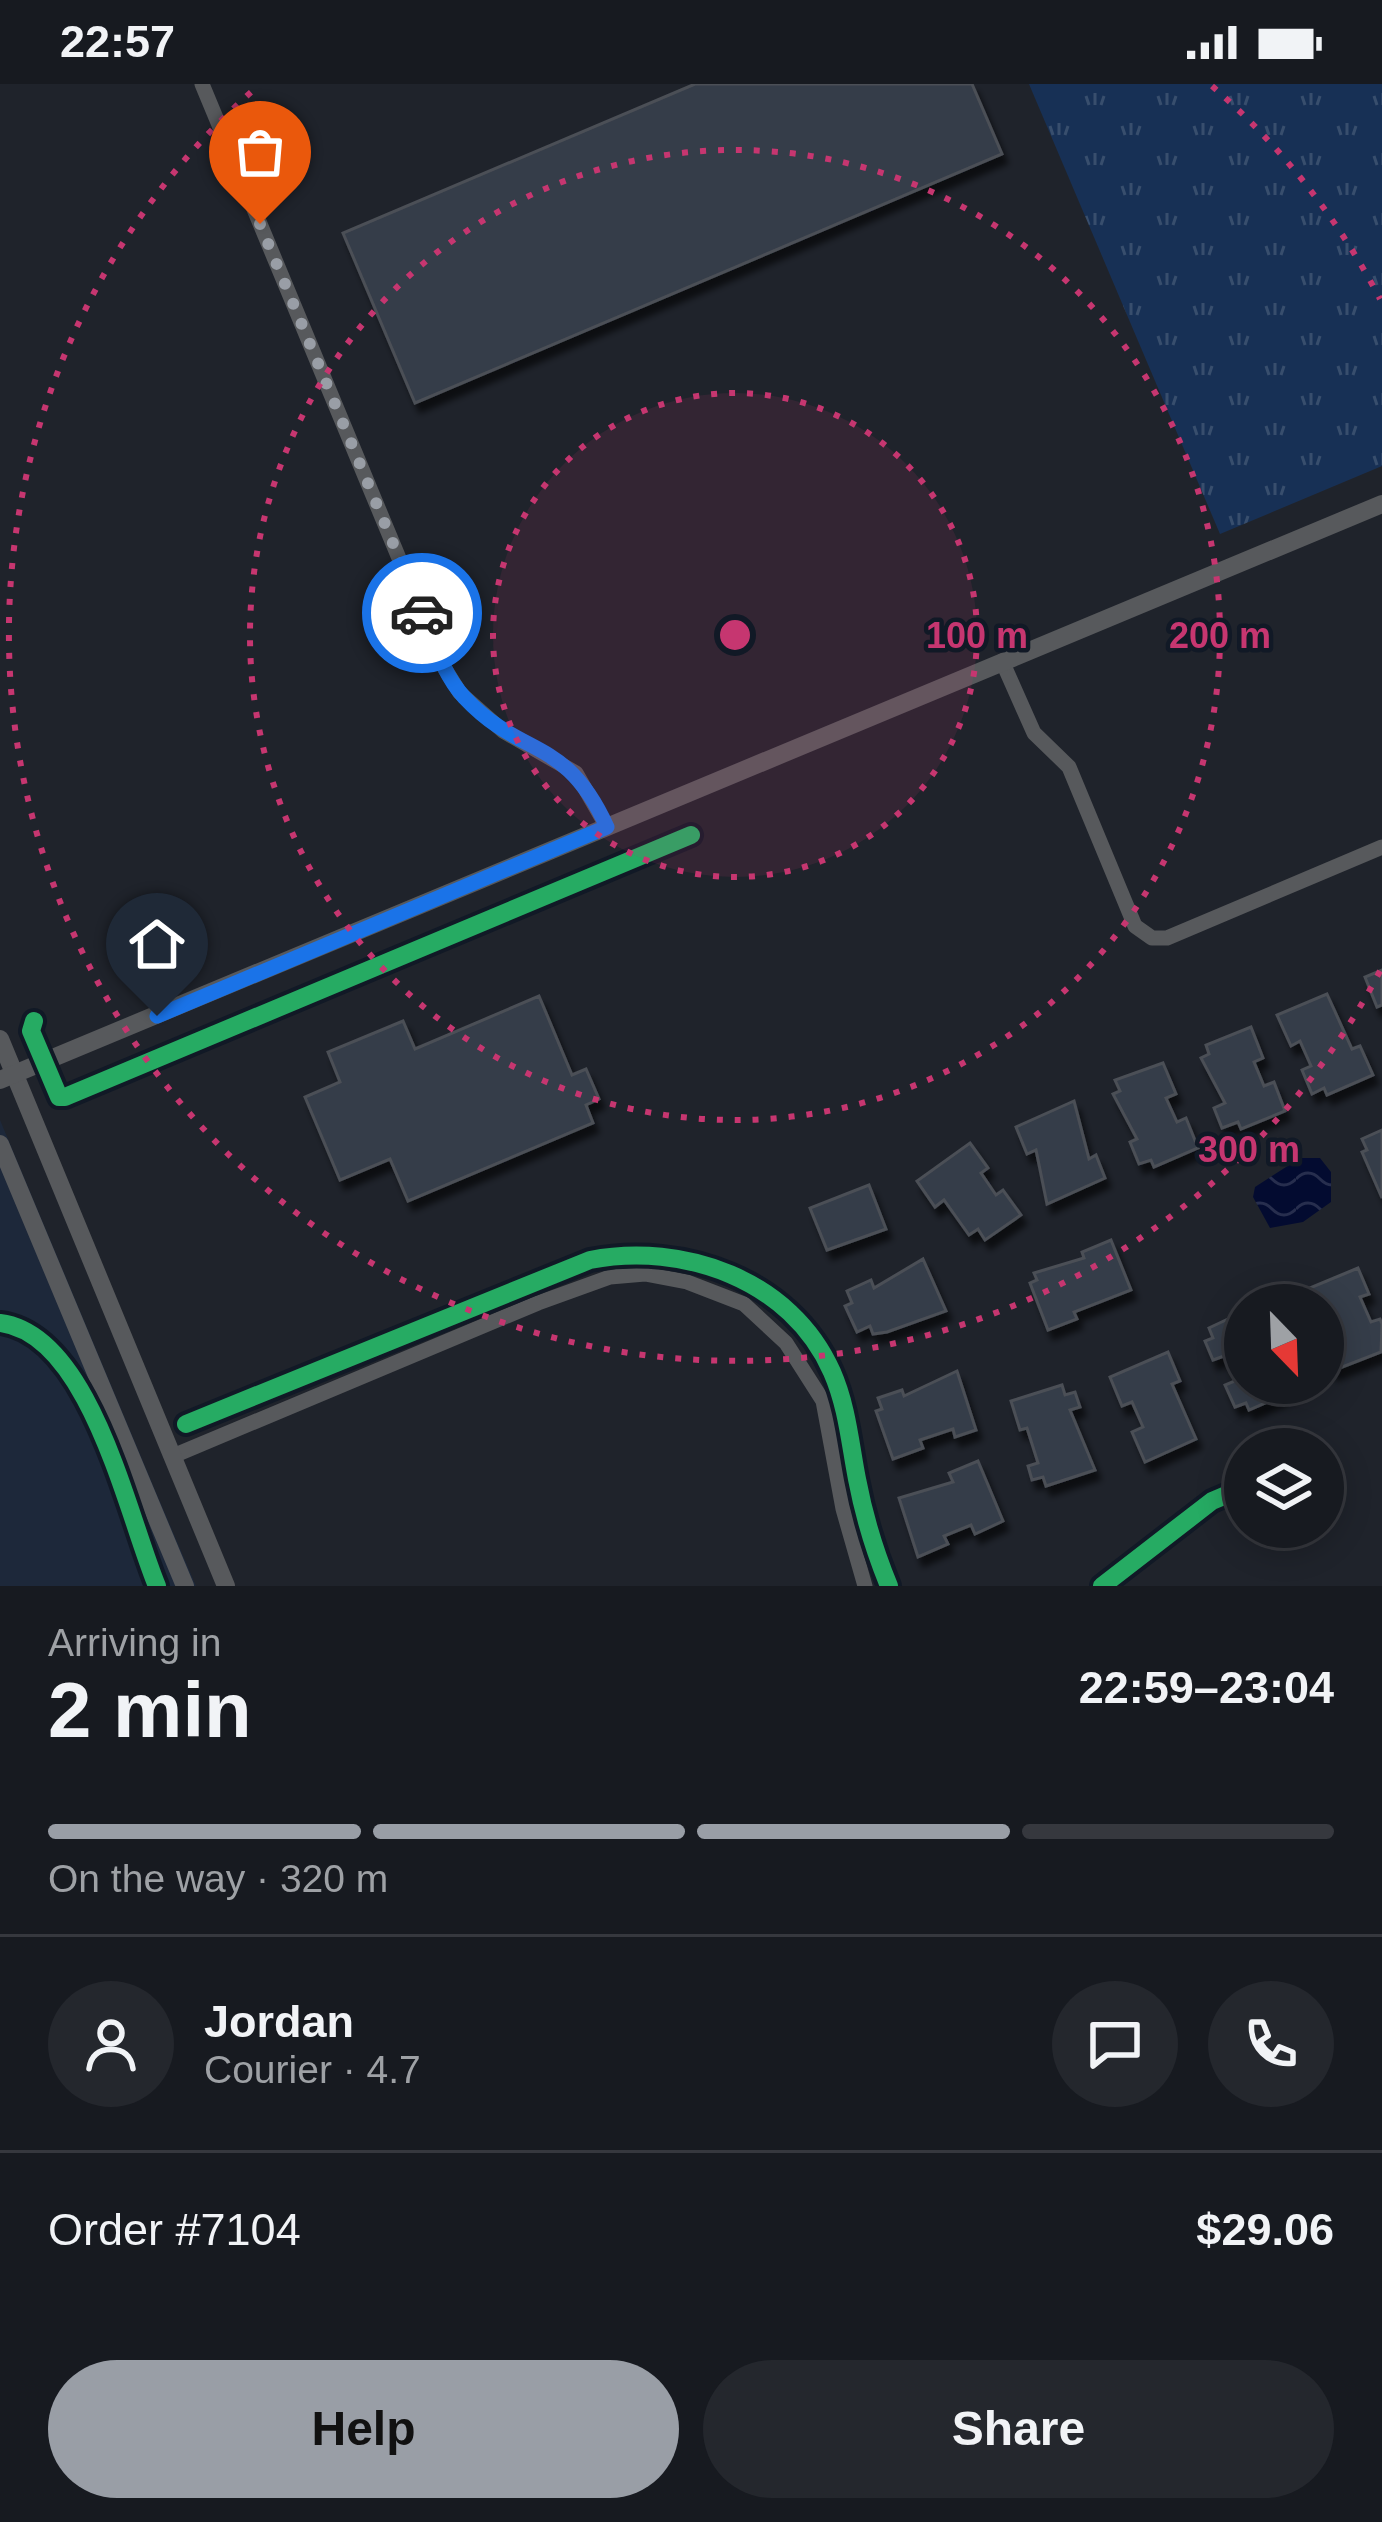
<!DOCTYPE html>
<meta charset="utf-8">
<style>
body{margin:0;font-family:Arial,sans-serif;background:#24272d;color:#f1f3f6;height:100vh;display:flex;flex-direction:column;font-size:45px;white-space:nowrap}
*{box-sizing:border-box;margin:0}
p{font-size:39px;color:#9ea1a5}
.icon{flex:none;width:66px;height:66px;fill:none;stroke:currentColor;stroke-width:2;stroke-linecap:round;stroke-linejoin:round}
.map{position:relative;height:1502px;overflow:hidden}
.side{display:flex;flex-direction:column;background:#171a20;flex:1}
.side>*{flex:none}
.needle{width:78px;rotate:157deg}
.controls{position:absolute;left:1224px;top:1200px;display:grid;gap:24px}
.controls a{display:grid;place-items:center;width:120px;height:120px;border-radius:50%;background:#171a20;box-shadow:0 6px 30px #0003,0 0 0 3px #36383e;font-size:60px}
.pin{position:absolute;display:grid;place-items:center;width:102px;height:102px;color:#fff;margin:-123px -51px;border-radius:50% 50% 50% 0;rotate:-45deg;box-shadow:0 0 12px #0007}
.pin .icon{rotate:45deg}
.courier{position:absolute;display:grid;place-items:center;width:120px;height:120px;margin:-60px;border:9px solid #1a73e8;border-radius:50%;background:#fff;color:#222;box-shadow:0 3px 15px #0007}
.head em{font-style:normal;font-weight:700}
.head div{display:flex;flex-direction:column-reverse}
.head{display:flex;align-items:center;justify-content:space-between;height:204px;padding:0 48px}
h1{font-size:78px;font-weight:700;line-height:90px}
.bar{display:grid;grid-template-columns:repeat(4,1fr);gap:18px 12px;align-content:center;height:144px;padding:0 48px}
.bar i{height:15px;border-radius:9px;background:#36383e}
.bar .on{background:#999ea6}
.bar p{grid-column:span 4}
.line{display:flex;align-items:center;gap:30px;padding:0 48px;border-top:3px solid #36383e}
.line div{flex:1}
.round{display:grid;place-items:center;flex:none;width:126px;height:126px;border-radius:63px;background:#24272d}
.cta{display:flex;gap:24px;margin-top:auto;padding:24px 48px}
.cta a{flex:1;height:138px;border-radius:72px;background:#999ea6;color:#111;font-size:48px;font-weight:700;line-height:138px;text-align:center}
.cta a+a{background:#24272d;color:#f1f3f6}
.status{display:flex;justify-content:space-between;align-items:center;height:84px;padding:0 60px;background:#171a20;direction:ltr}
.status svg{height:33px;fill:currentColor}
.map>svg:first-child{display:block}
.built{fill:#1d283a}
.park{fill:url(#park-tufts)}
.water{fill:url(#water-waves)}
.building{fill:#353d49;stroke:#4b4f56;stroke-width:3;filter:url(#shadow)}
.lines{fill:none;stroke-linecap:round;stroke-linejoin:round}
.minor{stroke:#57595c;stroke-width:15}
.tertiary{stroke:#57595c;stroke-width:18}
.cycleway-casing{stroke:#111926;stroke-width:26}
.cycleway{stroke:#26ab63;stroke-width:18}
.done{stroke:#999ea6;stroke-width:12;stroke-dasharray:0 21.6}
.route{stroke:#1a73e8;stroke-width:15}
.ring{fill:none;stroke:#c63670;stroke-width:6;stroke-dasharray:6 12}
.centre{fill:#c63670;stroke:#111926;stroke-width:6}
.ring-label{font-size:36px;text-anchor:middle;font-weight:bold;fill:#c63670;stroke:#111926;stroke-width:9;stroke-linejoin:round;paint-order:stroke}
</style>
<div class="status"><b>22:57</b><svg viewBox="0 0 49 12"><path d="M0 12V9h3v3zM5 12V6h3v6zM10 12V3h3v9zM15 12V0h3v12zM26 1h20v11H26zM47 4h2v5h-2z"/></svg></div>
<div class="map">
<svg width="1382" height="1502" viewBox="0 0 1382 1502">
<defs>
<pattern id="park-tufts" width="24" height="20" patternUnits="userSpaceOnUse" patternTransform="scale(3)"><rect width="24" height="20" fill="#173055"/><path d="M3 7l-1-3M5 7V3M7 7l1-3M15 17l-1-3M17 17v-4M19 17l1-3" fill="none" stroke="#384e6d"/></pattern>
<pattern id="water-waves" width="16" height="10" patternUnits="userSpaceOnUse" patternTransform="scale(3)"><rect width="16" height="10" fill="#030b30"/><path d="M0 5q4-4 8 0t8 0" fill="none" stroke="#272e4e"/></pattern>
<filter id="shadow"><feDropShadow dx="5" dy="9" stdDeviation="3" flood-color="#0009"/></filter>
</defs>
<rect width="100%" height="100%" fill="#1f232b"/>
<path class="built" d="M0,1036L158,1413L196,1502H0Z"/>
<path class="park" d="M1029,0H1382V382L1220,450Z"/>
<path class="water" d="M1300,1074H1320L1331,1088V1118L1303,1138L1270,1144L1253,1113L1255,1103Z"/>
<g class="building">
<path d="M695,0H972L1002,70L415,319L343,149Z"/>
<path d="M1382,886V921L1377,923L1365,893Z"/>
<path d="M1327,910L1352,965L1360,962L1373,991L1327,1011L1324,1004L1312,1010L1302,986L1311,982L1300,957L1291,962L1277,931Z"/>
<path d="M539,912L572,991L586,985L599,1015L586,1021L593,1039L408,1117L390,1075L340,1096L305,1013L340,998L328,968L403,937L415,965Z"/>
<path d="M1251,943L1263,974L1254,978L1264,1002L1274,998L1285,1027L1241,1045L1238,1038L1222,1044L1214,1024L1225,1019L1201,974L1209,970L1206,961Z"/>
<path d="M1163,979L1176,1010L1166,1014L1177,1038L1186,1034L1198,1064L1154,1083L1151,1076L1139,1080L1130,1058L1137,1055L1113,1010L1120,1007L1115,996Z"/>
<path d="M1074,1017L1089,1075L1096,1071L1105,1094L1047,1120L1036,1066L1027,1070L1016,1043Z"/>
<path d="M1382,1046V1114L1362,1068L1367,1066L1362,1055Z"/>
<path d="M970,1059L988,1084L981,1089L996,1111L1003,1106L1021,1131L985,1156L978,1145L969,1151L944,1116L935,1123L917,1097Z"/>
<path d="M869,1101L886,1145L827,1166L810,1124Z"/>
<path d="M1111,1156L1131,1206L1074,1228L1077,1235L1048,1246L1030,1199L1037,1196L1034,1189L1084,1174L1082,1168Z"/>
<path d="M923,1175L946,1227L887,1248L873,1250L870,1242L857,1248L845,1222L852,1219L847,1207L871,1196L874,1204Z"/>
<path d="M1358,1184L1369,1210L1360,1213L1371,1238L1380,1235L1382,1240L1381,1268L1332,1287L1323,1266L1331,1256L1323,1221H1305L1300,1208Z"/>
<path d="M1245,1227V1299H1294L1297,1305L1249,1326L1246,1319L1235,1323L1225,1301L1235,1297L1224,1272L1213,1276L1205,1257L1213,1254L1209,1244Z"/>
<path d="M1168,1268L1180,1297L1172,1300L1196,1355L1145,1378L1132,1348L1143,1343L1132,1318L1122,1322L1110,1293Z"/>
<path d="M957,1287L976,1346L955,1353L953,1345L920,1356L923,1364L893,1375L876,1327L882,1325L878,1314L902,1306L904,1312Z"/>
<path d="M1062,1301L1065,1311L1075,1308L1080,1323L1070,1326L1095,1386L1046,1402L1043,1393L1032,1396L1028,1382L1038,1379L1027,1344L1020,1346L1011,1317Z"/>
<path d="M978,1377L1003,1437L975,1450L971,1441L944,1452L948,1460L918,1473L899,1414L953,1398L949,1389Z"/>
</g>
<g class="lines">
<g class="minor">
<path d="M202,0L445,585L460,609L503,647L576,689L607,743"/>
<path d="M1002,577L1034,649L1069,683L1135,842L1152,854H1167L1382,763"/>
<path d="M173,1372L538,1219L610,1193L645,1190L687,1198L744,1220L786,1259L823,1317L843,1425L865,1502"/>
</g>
<g class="tertiary">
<path d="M0,955L226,1502"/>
<path d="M0,996L1382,420"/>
<path d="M0,1060L185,1502"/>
</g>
<g class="cycleway-casing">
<g id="cycleway">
<path d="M34,937L31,947L59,1013H65L691,751"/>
<path d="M0,1239C90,1250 127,1430 157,1502"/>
<path d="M186,1340L590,1176C683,1158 791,1195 832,1288C847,1322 850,1359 857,1395C864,1432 875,1468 889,1502"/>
<path d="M1102,1502L1212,1417L1245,1403"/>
</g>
</g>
<use href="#cycleway" class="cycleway"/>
</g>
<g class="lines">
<path class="done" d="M260,140L422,529"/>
<path class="route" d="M157,932L607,743C565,651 523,676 464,613C443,590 434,558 422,529"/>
</g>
<circle cx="735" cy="551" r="242" fill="#c63670" fill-opacity=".12"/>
<g class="ring">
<circle cx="735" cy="551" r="242"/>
<circle cx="735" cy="551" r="485"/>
<path d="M1380 887A727 727 0 1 1 258 2M1212 2A727 727 0 0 1 1380 215"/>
</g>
<circle cx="735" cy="551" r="18" class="centre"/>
<g class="ring-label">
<text x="977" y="564">100 m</text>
<text x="1220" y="564">200 m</text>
<text x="1249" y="1078">300 m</text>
</g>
</svg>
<div class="controls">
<a><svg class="needle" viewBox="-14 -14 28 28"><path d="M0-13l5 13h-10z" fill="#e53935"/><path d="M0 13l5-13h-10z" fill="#9ea1a5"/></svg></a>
<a><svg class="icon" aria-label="layers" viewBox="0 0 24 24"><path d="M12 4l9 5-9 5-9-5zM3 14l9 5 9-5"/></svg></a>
</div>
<div class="pin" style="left:260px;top:140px;background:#ea580c"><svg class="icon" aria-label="bag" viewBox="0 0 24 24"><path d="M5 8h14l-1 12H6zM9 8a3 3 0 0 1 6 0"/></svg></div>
<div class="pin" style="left:157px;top:932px;background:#1f2937"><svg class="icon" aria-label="home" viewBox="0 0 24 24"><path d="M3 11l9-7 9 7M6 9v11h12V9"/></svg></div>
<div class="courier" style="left:422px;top:529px"><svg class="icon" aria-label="car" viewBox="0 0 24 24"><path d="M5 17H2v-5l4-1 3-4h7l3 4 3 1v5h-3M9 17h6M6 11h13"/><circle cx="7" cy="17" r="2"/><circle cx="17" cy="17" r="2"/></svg></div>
</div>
<section class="side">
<div class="head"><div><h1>2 min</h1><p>Arriving in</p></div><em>22:59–23:04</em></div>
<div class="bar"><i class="on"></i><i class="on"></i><i class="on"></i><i></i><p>On the way · 320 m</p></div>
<div class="line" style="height:216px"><a class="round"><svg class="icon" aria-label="person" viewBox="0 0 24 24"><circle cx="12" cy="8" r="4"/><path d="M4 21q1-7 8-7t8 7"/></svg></a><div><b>Jordan</b><p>Courier · 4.7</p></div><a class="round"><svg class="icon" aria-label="chat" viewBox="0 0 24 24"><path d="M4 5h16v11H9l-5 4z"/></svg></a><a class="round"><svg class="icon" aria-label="phone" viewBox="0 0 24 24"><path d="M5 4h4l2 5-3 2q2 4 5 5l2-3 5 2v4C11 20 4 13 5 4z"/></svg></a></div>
<div class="line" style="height:156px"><div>Order #7104</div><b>$29.06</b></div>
<div class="cta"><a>Help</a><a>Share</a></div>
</section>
